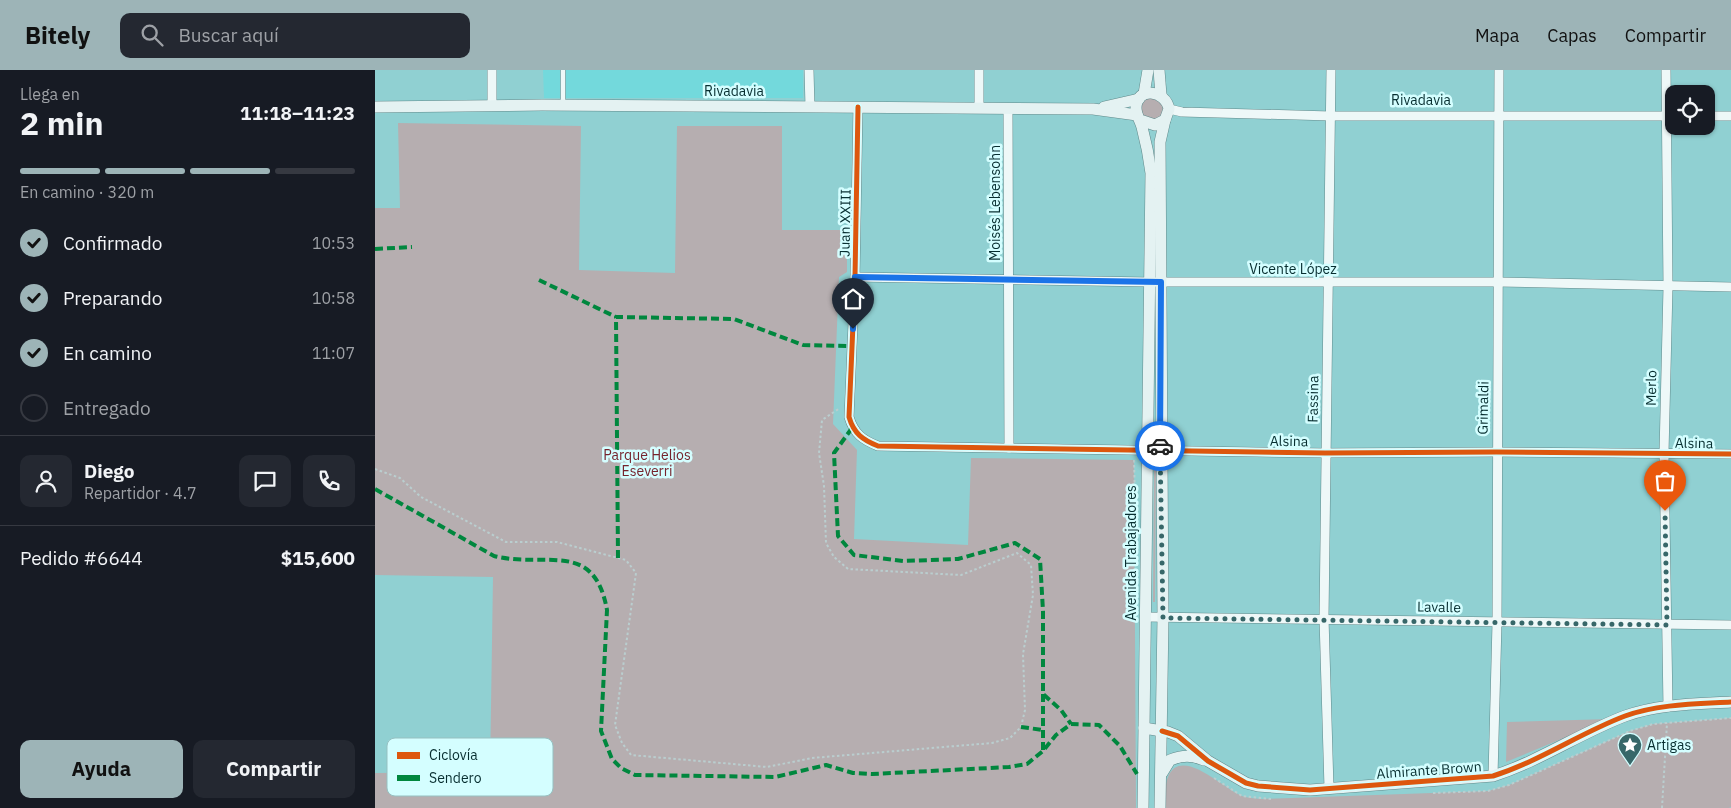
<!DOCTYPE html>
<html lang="es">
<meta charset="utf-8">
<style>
body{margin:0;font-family:"IBM Plex Sans",sans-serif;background:#242831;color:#f1f3f6;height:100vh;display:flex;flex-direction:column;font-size:19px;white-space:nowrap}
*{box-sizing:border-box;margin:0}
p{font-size:16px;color:#9ea1a6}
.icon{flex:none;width:28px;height:28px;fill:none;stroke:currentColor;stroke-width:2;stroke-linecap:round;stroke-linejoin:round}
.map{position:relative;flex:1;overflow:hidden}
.details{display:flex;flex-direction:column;background:#171b24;width:375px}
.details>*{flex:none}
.buttons{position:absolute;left:1290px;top:15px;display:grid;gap:10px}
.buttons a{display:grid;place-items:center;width:50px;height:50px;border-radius:10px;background:#171b24;box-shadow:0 1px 4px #0004;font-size:25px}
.pin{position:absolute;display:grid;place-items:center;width:42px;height:42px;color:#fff;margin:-51px -21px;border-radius:50% 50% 50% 0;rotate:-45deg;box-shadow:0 0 5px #0007}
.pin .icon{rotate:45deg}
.courier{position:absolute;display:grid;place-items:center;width:50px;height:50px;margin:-25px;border:4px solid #1a73e8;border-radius:50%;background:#fff;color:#222;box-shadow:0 1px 6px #0007}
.summary em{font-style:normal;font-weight:700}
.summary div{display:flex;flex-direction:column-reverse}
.summary{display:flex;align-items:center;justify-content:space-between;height:85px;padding:0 20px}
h1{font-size:32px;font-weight:700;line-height:38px}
.bar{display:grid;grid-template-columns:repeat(4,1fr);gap:8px 5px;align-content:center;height:60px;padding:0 20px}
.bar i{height:6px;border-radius:4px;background:#363941}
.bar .on{background:#9db4b7}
.bar p{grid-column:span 4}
.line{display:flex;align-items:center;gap:12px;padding:0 20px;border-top:1px solid #363941}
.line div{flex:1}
.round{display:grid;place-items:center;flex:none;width:52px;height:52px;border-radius:10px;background:#242831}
ol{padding:0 20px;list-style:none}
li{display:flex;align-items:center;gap:15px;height:55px}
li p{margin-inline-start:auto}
li .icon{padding:5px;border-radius:50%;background:#9db4b7;color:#111;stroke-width:4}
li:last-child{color:#9ea1a6}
li i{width:28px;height:28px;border:2px solid #363941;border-radius:50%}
.cta{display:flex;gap:10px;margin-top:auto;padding:10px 20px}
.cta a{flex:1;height:58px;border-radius:10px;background:#9db4b7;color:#111;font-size:20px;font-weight:700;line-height:58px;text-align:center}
.cta a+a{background:#242831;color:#f1f3f6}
header{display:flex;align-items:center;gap:30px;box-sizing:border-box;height:70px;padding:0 25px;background:#9db4b7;color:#111}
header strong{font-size:24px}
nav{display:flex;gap:28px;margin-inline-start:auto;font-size:18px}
.search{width:350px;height:45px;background:#242831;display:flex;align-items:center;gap:12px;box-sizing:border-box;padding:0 18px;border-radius:10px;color:#9ea1a6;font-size:19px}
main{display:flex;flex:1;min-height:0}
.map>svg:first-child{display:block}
.built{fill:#73d9dc}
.green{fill:#b6aeb0}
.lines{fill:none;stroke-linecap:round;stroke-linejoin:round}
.lane-casing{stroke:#60898a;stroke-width:5.5}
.street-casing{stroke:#60898a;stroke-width:10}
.secondary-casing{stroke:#60898a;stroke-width:12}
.path{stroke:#bacecf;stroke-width:2;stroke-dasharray:2.5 2.5;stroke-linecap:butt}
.lane{stroke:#eef8f8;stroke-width:4.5}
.street{stroke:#eef8f8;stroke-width:9}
.secondary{stroke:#e4f2f2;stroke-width:11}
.quiet{stroke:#00873e;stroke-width:4;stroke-dasharray:8 4;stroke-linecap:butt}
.cycleway-casing{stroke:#d4feff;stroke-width:8}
.cycleway{stroke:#dd570e;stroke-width:5}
.done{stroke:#376769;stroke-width:5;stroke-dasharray:0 9}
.route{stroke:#1a73e8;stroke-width:6}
.labels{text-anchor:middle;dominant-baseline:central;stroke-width:5;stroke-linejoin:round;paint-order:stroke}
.street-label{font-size:14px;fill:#072e30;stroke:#d4feff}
.park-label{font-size:14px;fill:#76232c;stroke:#d4feff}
.poi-label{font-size:14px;fill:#072e30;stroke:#d4feff;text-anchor:start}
.key{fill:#d4feff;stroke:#96c0c1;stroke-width:1}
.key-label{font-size:14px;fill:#072e30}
</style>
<header>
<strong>Bitely</strong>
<div class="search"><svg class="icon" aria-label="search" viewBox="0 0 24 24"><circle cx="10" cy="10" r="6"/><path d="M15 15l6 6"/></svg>Buscar aquí</div>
<nav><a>Mapa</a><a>Capas</a><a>Compartir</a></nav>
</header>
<main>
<section class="details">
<div class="summary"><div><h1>2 min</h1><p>Llega en</p></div><em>11:18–11:23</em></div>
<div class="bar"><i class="on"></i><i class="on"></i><i class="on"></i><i></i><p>En camino · 320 m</p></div>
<ol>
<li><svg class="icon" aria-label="check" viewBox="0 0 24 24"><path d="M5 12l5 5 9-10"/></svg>Confirmado<p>10:53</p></li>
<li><svg class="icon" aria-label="check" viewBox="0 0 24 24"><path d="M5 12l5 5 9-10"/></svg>Preparando<p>10:58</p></li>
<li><svg class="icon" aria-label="check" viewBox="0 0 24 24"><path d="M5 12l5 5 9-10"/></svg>En camino<p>11:07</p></li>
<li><i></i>Entregado</li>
</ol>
<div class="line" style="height:90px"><a class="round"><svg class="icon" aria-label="person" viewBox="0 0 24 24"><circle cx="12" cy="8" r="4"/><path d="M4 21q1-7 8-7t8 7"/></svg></a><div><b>Diego</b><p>Repartidor · 4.7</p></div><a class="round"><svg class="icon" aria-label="chat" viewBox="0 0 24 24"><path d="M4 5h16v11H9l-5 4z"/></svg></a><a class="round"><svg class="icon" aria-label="phone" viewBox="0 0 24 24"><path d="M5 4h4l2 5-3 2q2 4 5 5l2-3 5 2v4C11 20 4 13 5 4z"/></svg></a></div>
<div class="line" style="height:65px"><div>Pedido #6644</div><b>$15,600</b></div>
<div class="cta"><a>Ayuda</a><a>Compartir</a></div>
</section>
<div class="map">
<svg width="1356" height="738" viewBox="0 0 1356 738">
<rect width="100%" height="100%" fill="#90d0d2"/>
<path class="built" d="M168,0H428V28H169Z"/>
<g class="green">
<circle cx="777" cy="39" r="11"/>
<path d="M23,53L206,56L204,200L300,203L302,56H407V160H472V202L464,207L458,354L482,380L479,469L593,475L596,388L759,390L761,738H0V703L115,702L118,507L0,505V138H25Z"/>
<path d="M779,397H781L780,532H778Z"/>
<path d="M1356,648V737L1354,738H791C791,729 789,715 793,707C806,675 850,720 867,726C873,728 880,728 886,729L1113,721L1134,715L1255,661L1278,654Z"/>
<path d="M1235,649L1131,692L1132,652Z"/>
</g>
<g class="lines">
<g class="lane-casing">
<path id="lane" d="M188,0V34"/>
</g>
<g class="street-casing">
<g id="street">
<path d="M117,0V35"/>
<path d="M434,0L435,37"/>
<path d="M1291,0L1293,217L1289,383L1293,637"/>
<path d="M483,37L480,207L474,347C479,364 488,370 503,376L950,383L1121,382L1356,384"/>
<path d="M604,38V0"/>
<path d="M633,38L634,378"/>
<path d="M794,39L807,42L956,46H1299"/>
<path d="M1331,46H1356"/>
<path d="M480,207L775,212H1124L1356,217"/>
<path d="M771,547L1356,555"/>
<path d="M1118,706L1122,553L1124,0"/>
<path d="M954,718L949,548L956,0"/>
</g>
</g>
<g class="secondary-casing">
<g id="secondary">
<path d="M784,0L786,25"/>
<path d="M769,24L773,0"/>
<path d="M0,37L167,35L718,39L762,45"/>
<path d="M729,37L764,29"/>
<path d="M765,50L780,55L790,50L794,39C791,20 761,16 761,38C761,45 765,50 767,57C771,72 774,87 776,103L768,738"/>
<path d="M769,658L793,662L803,666L833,691L871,713L883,716L935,720L1118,706C1165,691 1205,663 1250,646C1283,634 1321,634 1356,632"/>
<path d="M787,703L795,690C808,685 816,685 829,690"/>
<path d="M785,738L788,548L785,72L790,50"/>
</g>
</g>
<g class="path">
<path d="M759,390L760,431"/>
<path d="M0,399L25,408L46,427L131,472H182L251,490L261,503L240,655L247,673L256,685L392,697L437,688L617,673L635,668L646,657L650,640L648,584L658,525L656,495L642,483L586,505L473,499L459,487L451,473L449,416L444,383L447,350L465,338"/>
<path d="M839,708L867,726L896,729"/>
<path d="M1058,723L1113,721L1134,715L1255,661L1278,654L1356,648"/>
<path d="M1287,738L1292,653"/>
</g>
<use href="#lane" class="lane"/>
<use href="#street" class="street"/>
<use href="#secondary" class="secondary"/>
<g class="quiet">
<path d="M0,179L37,177"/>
<path d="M164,210L241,247"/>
<path d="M477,358L459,383L463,466L479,485L528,491L583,489L640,473L665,489L668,541V624L686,640L696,654"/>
<path d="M0,419L119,486C170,499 219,468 232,540L226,661L237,689L246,698L260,705L400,707L451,695L478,703L497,704L634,697L652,694L668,681L681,665L696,654L724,655L745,676L762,704"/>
<path d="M243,488L241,247L359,249L428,275L477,276"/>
<path d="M668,624V681"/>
<path d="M646,657L668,660"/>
</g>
<g class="cycleway-casing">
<g id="cycleway">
<path d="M483,37L480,207L474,347C479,364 488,370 503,376L950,383L1121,382L1356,384"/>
<path d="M787,661L803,666L833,691L871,713L883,716L935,720L1118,706C1165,691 1205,663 1250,646C1283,634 1321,634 1356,632"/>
</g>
</g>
<use href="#cycleway" class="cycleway"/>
</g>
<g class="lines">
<path class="done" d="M785,376L788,548L1292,555L1290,441"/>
<path class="route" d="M478,259L480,207L786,212L785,376"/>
</g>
<defs>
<g id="sight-pin" transform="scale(1.25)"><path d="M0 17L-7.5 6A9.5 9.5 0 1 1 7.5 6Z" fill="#376769" stroke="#d4feff"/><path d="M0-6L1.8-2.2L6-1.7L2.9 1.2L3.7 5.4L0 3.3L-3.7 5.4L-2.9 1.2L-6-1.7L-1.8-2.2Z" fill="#fff"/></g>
</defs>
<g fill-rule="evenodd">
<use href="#sight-pin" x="1255" y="675"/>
</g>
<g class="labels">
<g class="street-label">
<text x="359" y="21">Rivadavia</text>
<text x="1046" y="30">Rivadavia</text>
<text transform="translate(620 133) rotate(-90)">Moisés Lebensohn</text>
<text transform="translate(470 153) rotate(-89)">Juan XXIII</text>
<text x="918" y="199">Vicente López</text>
<text transform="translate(1276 318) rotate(-89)">Merlo</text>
<text transform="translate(938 329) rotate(-89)">Fassina</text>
<text transform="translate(1108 338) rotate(-89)">Grimaldi</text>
<text transform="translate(914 371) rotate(1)">Alsina</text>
<text transform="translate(1319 373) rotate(1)">Alsina</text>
<text transform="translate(756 483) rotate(-90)">Avenida Trabajadores</text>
<text transform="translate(1064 537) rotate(1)">Lavalle</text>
<text transform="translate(1054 700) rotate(-4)">Almirante Brown</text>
</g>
<g class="park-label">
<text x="272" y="385">Parque Helios<tspan x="272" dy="16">Eseverri</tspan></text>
</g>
<g class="poi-label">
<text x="1272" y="675">Artigas</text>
</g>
</g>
<rect x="12" y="668" width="166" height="58" rx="8" class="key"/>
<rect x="22" y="682" width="23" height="7" fill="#dd570e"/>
<rect x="22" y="705" width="23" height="6" fill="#00873e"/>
<g class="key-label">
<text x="54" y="690">Ciclovía</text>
<text x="54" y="713">Sendero</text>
</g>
</svg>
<div class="buttons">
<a><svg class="icon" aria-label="locate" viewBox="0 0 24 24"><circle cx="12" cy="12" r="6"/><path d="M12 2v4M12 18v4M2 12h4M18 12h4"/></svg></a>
</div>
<div class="pin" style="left:1290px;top:441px;background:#ea580c"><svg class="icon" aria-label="bag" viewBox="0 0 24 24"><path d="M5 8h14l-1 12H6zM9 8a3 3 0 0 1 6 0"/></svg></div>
<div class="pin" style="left:478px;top:259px;background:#1f2937"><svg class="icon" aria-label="home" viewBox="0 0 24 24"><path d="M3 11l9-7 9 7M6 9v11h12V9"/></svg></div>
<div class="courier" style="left:785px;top:376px"><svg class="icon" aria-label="car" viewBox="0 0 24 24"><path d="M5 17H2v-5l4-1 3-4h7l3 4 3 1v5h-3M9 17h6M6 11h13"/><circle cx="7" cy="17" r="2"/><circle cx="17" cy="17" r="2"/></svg></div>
</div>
</main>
